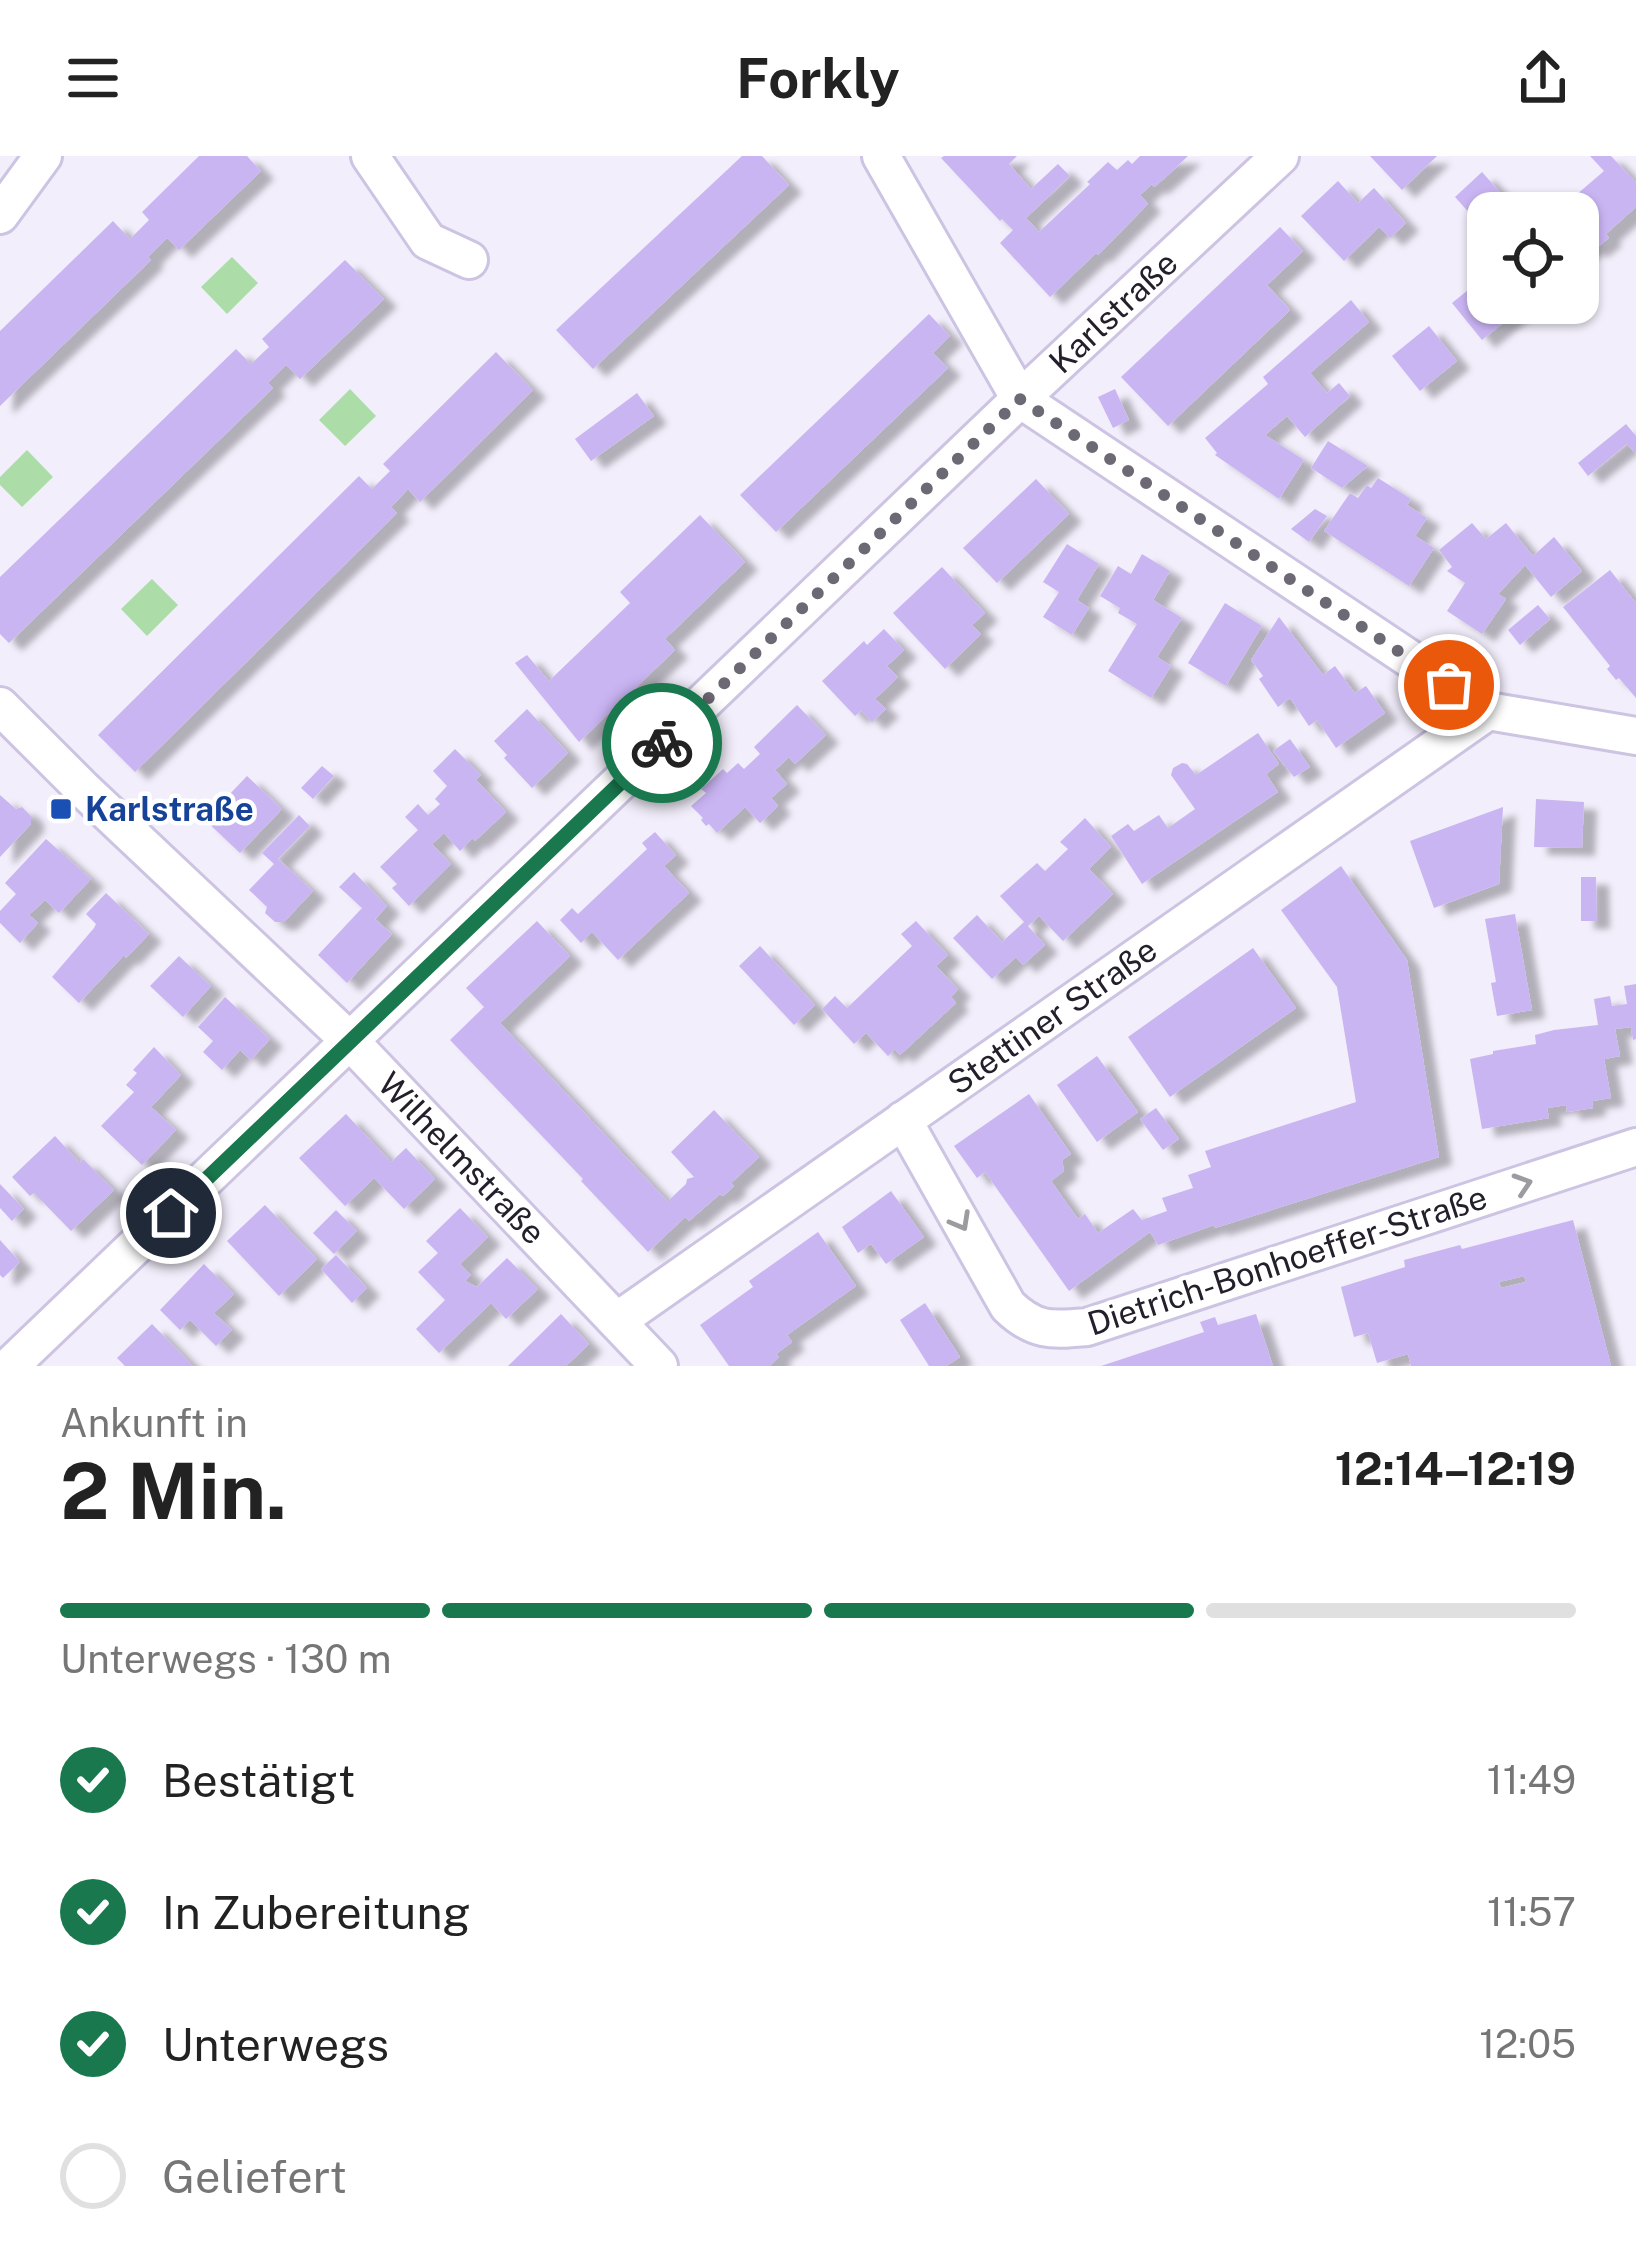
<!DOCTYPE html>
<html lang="de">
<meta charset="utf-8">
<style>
body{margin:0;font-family:"Public Sans",sans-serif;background:#f2f2f2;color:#222;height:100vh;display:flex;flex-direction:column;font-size:45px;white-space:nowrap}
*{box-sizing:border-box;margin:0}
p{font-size:39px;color:#767676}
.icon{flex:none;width:66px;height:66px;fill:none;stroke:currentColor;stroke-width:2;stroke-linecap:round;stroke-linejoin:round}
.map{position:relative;height:1210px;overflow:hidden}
.sheet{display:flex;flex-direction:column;background:#fff;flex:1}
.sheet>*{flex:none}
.buttons{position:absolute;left:1467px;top:36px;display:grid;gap:24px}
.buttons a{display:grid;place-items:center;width:132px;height:132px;border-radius:24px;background:#fff;box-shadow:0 3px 9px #0004;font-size:60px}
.pin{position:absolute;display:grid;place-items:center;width:102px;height:102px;color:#fff;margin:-51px;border:6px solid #fff;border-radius:50%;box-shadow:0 3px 12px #0007}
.courier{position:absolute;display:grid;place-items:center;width:120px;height:120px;margin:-60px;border:9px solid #19784e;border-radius:50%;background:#fff;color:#222;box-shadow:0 3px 15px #0007}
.summary em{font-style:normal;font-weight:700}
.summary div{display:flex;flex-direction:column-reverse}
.summary{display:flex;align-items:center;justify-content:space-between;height:204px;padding:0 60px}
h1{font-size:78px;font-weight:700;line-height:90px}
.bar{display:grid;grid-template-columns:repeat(4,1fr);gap:18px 12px;align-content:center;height:144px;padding:0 60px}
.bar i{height:15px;border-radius:9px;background:#e0e0e0}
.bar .on{background:#19784e}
.bar p{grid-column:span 4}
ol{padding:0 60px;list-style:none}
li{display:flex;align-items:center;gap:36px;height:132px}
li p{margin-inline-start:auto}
li .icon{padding:12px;border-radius:50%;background:#19784e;color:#fff;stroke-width:4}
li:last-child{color:#767676}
li i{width:66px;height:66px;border:6px solid #e0e0e0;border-radius:50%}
header{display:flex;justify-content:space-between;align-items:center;height:156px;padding:0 60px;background:#fff;font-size:54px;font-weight:700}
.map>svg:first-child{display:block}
.green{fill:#acdda8}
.building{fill:#cab5f3;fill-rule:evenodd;filter:url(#shadow)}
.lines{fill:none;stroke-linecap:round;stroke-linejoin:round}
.minor-casing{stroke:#cdc3e2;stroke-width:42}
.minor{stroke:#fff;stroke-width:36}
.oneway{stroke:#9c9ba0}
.done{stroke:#6c6874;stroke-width:12;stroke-dasharray:0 21.6}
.route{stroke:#19784e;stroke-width:15}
.transit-dot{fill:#1a4fb4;stroke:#fff;stroke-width:4.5}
.labels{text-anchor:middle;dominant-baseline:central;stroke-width:9;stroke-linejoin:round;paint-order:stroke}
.street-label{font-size:33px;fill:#24202b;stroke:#fff}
.transit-label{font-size:33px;font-weight:bold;fill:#164399;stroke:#fff;text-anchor:start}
</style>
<header><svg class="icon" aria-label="menu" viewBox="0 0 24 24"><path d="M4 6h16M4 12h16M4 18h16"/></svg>Forkly<svg class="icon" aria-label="share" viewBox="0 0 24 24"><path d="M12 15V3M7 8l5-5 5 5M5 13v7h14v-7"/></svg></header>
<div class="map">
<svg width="1636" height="1210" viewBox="0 0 1636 1210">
<defs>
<filter id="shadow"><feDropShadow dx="13" dy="8" stdDeviation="3" flood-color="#0004"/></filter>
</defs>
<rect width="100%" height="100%" fill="#f2eefb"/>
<g class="green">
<path d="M232,101L258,127L227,158L201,131Z"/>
<path d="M350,233L376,260L345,290L319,264Z"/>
<path d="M27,294L53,321L22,351L0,329V321Z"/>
<path d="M152,423L178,449L147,480L121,453Z"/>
</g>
<g class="building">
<path d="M199,0H247L261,15L179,94L167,82L148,101L151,104L0,250V175L113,65L130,83L149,64L142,56Z"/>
<path d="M742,0H762L789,29L593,213L556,174Z"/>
<path d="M944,0H1017L1009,8L1031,33L1058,8L1070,20L1026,62L1039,76L1090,28L1087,26L1108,6L1117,14L1128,4L1132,8L1140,0H1188L1166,21L1154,31L1152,28L1140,39L1148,48L1098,99L1096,97L1050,141L1000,87L1013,74L1002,63L1000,65L941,2Z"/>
<path d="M1370,0H1437L1402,34Z"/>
<path d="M1590,0H1611L1631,21L1636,27V51L1606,78L1609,82L1594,94L1591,90L1578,100V57H1555L1604,15Z"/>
<path d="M1482,16L1508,45L1495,57H1488V63L1481,70L1455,41Z"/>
<path d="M1338,25L1358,47L1374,32L1406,67L1390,82L1379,71L1344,105L1301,60Z"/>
<path d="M1280,71L1303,95L1267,129L1290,154L1168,270L1121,221Z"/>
<path d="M345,104L384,143L300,223L286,209L268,227L273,232L9,487L0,478V421L236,193L251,208L269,191L262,183Z"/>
<path d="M1488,118V147H1520L1523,151L1482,184L1452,147Z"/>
<path d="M1351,144L1369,166L1310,217L1327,237L1339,227L1350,240L1305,281L1287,260L1265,279L1304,304L1279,343L1215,299L1217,297L1205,282L1268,228L1263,221Z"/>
<path d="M929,158L950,180L933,197L948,212L776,376L740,339Z"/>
<path d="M1429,170L1457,205L1420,235L1392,200Z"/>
<path d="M496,196L533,234L420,346L408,333L391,351L397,357L135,616L98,579L359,320L372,333L390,315L383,308Z"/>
<path d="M1115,233L1129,264L1113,272L1098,241Z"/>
<path d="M637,237L654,260L591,305L575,283Z"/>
<path d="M1626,268L1636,280V298L1627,288L1588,320L1578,307Z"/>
<path d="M1328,285L1368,310L1342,332L1311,312Z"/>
<path d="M1378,322L1411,343L1407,349L1427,362L1415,380L1434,392L1409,430L1324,375L1350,337L1358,342L1367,329L1371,332Z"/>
<path d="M1036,323L1069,358L997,427L963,392Z"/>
<path d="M1315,353L1327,360L1309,386L1291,373Z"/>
<path d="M700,359L745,406L665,483L675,494L579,586L515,507L527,499L549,525L630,447L620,436Z"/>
<path d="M1472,367L1486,383L1506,367L1533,400L1554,381L1582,415L1551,441L1525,409L1498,438L1506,443L1482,478L1447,455L1465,427L1447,415L1452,411L1439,394Z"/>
<path d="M1067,388L1099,408L1077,444L1089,452L1072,479L1043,461L1059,436L1043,426Z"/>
<path d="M1142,398L1170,415L1153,444L1182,462L1157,501L1171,510L1151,542L1108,515L1137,468L1118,457L1120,452L1100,440L1118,410L1131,418Z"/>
<path d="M942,411L985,457L972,469L981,478L945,513L893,457Z"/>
<path d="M1610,414L1636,447V542L1619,522L1616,524L1607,513L1610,510L1563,451Z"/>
<path d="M1225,447L1262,470L1226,530L1188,507Z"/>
<path d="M1538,449L1550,463L1520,489L1508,474Z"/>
<path d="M1279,461L1323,519L1335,510L1355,537L1366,530L1385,557L1336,592L1317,564L1309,570L1290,542L1278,551L1259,523L1263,520L1251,504Z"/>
<path d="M884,473L904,494L887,510L898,521L875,543L886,553L872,566L861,555L855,560L822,525L864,485L867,489Z"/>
<path d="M797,549L826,579L795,608L789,601L775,614L787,628L771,642L778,650L760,667L745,651L717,677L709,668L706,670L701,664L703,662L691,650L706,637L701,633L723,613L727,617L738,607L744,613L760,598L754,591Z"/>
<path d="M527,553L568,597L532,632L504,602L507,599L494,585Z"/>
<path d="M1258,577L1279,608L1266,618L1278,636L1142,728L1111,680L1128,668L1134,675L1159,659L1168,672L1195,653L1171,619L1173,612L1182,607L1187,608L1196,619Z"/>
<path d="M1290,583L1310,611L1294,621L1273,595Z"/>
<path d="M455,593L481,619L476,624L506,656L475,685L473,682L460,695L444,677L432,688L451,708L409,750L392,732L397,728L380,711L418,674L405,661L418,648L428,659L440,648L435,643L447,630L433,615Z"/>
<path d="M322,610L334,620L313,643L301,632Z"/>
<path d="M247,620L282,653L240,697L205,664Z"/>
<path d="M0,639L16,653L22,651L31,660V668L0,701Z"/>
<path d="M1536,643L1584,646L1582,692L1534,691Z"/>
<path d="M1503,651L1499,728L1434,752L1410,685Z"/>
<path d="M299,659L310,670L278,703L313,735L284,766H275L265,757L267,751L249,734L274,708L262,697Z"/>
<path d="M1085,662L1111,691L1089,713L1113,738L1063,785L1039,760L1028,770L1045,789L1023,809L1016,801L992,823L953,782L977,759L1002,786L1024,766L1000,740L1037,707L1045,715L1068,693L1060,686Z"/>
<path d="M655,676L676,699L664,710L689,737L618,804L592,776L581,787L560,764L572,752L578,758L647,693L642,687Z"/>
<path d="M46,683L91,723L59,757L45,744L29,759L38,767L20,787L0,767V755L16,738L5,727Z"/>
<path d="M1341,710L1407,804L1439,1001L1215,1072L1214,1069L1158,1089L1150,1076L1069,1135L985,1016L977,1022L954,990L1029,938L1071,998L1062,1004L1064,1015L1051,1025L1078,1063L1085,1058L1098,1077L1133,1053L1142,1064L1167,1055L1162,1042L1193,1032L1188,1019L1211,1011L1205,995L1356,946L1337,831L1281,754Z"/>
<path d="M354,716L387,750L375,763L392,778L347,827L318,799L362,752L339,731Z"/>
<path d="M1581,721H1596L1597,765H1581Z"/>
<path d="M106,737L149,778L126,802L124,799L79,847L52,821L94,772L96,768L86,758Z"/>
<path d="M1515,758L1532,854L1497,860L1491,827L1496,826L1485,763Z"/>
<path d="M537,765L570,800L500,867L669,1047V1044L686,1028L687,1023L694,1021L671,996L714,954L759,1001L731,1027L734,1030L723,1040L720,1038L689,1065L685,1061L648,1096L581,1025L583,1023L450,884L484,851L466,832Z"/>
<path d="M916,765L948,799L936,810L958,833L951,841L956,847L900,899L895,893L888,900L866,877L854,888L822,853L835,840L847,852L891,810L912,790L901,778Z"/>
<path d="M760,790L815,849L794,869L739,810Z"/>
<path d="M1253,792L1296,852L1170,941L1128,881Z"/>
<path d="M179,800L211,830L183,861L150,830Z"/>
<path d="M1636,828V883L1633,884L1631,871L1615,873L1620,900L1604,903L1611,942L1592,945L1593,952L1567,956L1566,949L1547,952L1549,962L1482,973L1470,903L1493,898V895L1536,888L1535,879L1554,874L1598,869L1594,843L1610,840L1612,850L1627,848L1624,830Z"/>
<path d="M225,841L270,883L251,904L240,894L222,914L203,896L213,885L198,871Z"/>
<path d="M154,891L181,919L151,951L176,974L142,1009L101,970L134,936L126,929L137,917L133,914Z"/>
<path d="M1097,900L1138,956L1097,986L1057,929Z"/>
<path d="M1156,952L1179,983L1163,994L1140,963Z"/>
<path d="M346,958L391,1006L406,992L435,1023L404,1053L374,1022L345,1050L299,1002Z"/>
<path d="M55,980L80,1007L83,1003L114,1034L71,1075L34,1037L30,1040L12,1021Z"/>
<path d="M0,1028L24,1053L12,1065L0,1052Z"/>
<path d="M891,1035L924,1081L886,1108L871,1088L858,1097L842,1071Z"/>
<path d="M265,1049L317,1103L279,1140L227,1085Z"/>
<path d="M460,1052L488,1081L460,1108L471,1119L465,1125L477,1131L507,1102L538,1133L506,1163L491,1147L439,1197L416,1173L445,1144L418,1116L438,1097L426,1085Z"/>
<path d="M336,1054L357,1075L334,1098L313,1077Z"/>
<path d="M1573,1064L1611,1210H1411L1408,1198L1377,1207L1368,1177L1354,1181L1341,1131L1405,1111L1404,1104L1460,1089L1462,1093ZM1524,1120L1526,1126L1501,1132L1499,1126Z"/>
<path d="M818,1076L856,1130L787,1179L792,1186L776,1198L779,1201L770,1210H729L700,1169L753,1131L749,1125Z"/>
<path d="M0,1084L20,1106L3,1122L0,1119Z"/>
<path d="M336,1099L367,1132L352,1147L321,1113Z"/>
<path d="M204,1108L234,1138L214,1157L232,1174L216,1190L190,1164L180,1174L160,1154Z"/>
<path d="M925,1147L960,1201L946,1210H929L900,1164Z"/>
<path d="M561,1158L589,1188L566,1210H508Z"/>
<path d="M1256,1158L1273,1210H1101L1204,1176L1200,1166L1215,1161L1218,1169Z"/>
<path d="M152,1168L193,1210H125L117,1202Z"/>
</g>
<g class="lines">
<g class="minor-casing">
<g id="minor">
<path d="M370,0L428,85L469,104"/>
<path d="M881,0L1020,243L1488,555L1636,580"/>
<path d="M0,59L43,0"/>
<path d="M0,550L82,632L350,885L659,1210"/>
<path d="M903,964L1008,1150C1035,1176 1051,1174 1087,1171L1636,991"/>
<path d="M617,1165L1488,555"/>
<path d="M10,1210L1020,243L1280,0"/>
</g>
</g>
<use href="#minor" class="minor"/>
</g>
<defs><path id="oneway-chevron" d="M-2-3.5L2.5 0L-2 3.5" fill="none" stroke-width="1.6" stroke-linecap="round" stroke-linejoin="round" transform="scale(3)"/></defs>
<g class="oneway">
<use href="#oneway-chevron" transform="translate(1523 1028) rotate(-18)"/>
<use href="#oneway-chevron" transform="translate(961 1066) rotate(61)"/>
</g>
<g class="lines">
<path class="done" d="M662,587L1020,243L1449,529"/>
<path class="route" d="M171,1057L662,587"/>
</g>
<rect class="transit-dot" x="49" y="641" width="24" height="24" rx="6"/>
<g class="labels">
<g class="street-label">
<text transform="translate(1113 156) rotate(-43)">Karlstraße</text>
<text transform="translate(1052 860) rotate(-35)">Stettiner Straße</text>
<text transform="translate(462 1002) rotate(46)">Wilhelmstraße</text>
<text transform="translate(1287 1104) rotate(-18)">Dietrich-Bonhoeffer-Straße</text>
</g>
<g class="transit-label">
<text x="85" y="653">Karlstraße</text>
</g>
</g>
</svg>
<div class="buttons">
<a><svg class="icon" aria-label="locate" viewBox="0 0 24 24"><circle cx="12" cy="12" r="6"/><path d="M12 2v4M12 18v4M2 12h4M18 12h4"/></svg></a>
</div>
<div class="pin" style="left:1449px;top:529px;background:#ea580c"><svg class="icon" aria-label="bag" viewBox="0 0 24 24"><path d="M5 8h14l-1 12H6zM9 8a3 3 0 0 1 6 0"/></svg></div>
<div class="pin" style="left:171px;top:1057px;background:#1f2937"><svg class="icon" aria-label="home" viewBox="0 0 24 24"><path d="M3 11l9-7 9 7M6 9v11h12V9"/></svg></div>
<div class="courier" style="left:662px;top:587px"><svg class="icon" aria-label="bike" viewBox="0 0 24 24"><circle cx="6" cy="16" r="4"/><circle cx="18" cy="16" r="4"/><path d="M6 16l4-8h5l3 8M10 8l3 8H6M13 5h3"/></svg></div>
</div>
<section class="sheet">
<div class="summary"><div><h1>2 Min.</h1><p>Ankunft in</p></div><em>12:14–12:19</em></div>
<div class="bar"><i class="on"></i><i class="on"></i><i class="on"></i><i></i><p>Unterwegs · 130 m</p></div>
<ol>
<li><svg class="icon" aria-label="check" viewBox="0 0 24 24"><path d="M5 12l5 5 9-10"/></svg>Bestätigt<p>11:49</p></li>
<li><svg class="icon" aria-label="check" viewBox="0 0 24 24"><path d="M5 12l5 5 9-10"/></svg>In Zubereitung<p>11:57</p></li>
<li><svg class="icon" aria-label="check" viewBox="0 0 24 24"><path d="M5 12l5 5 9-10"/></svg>Unterwegs<p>12:05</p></li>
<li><i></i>Geliefert</li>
</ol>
</section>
